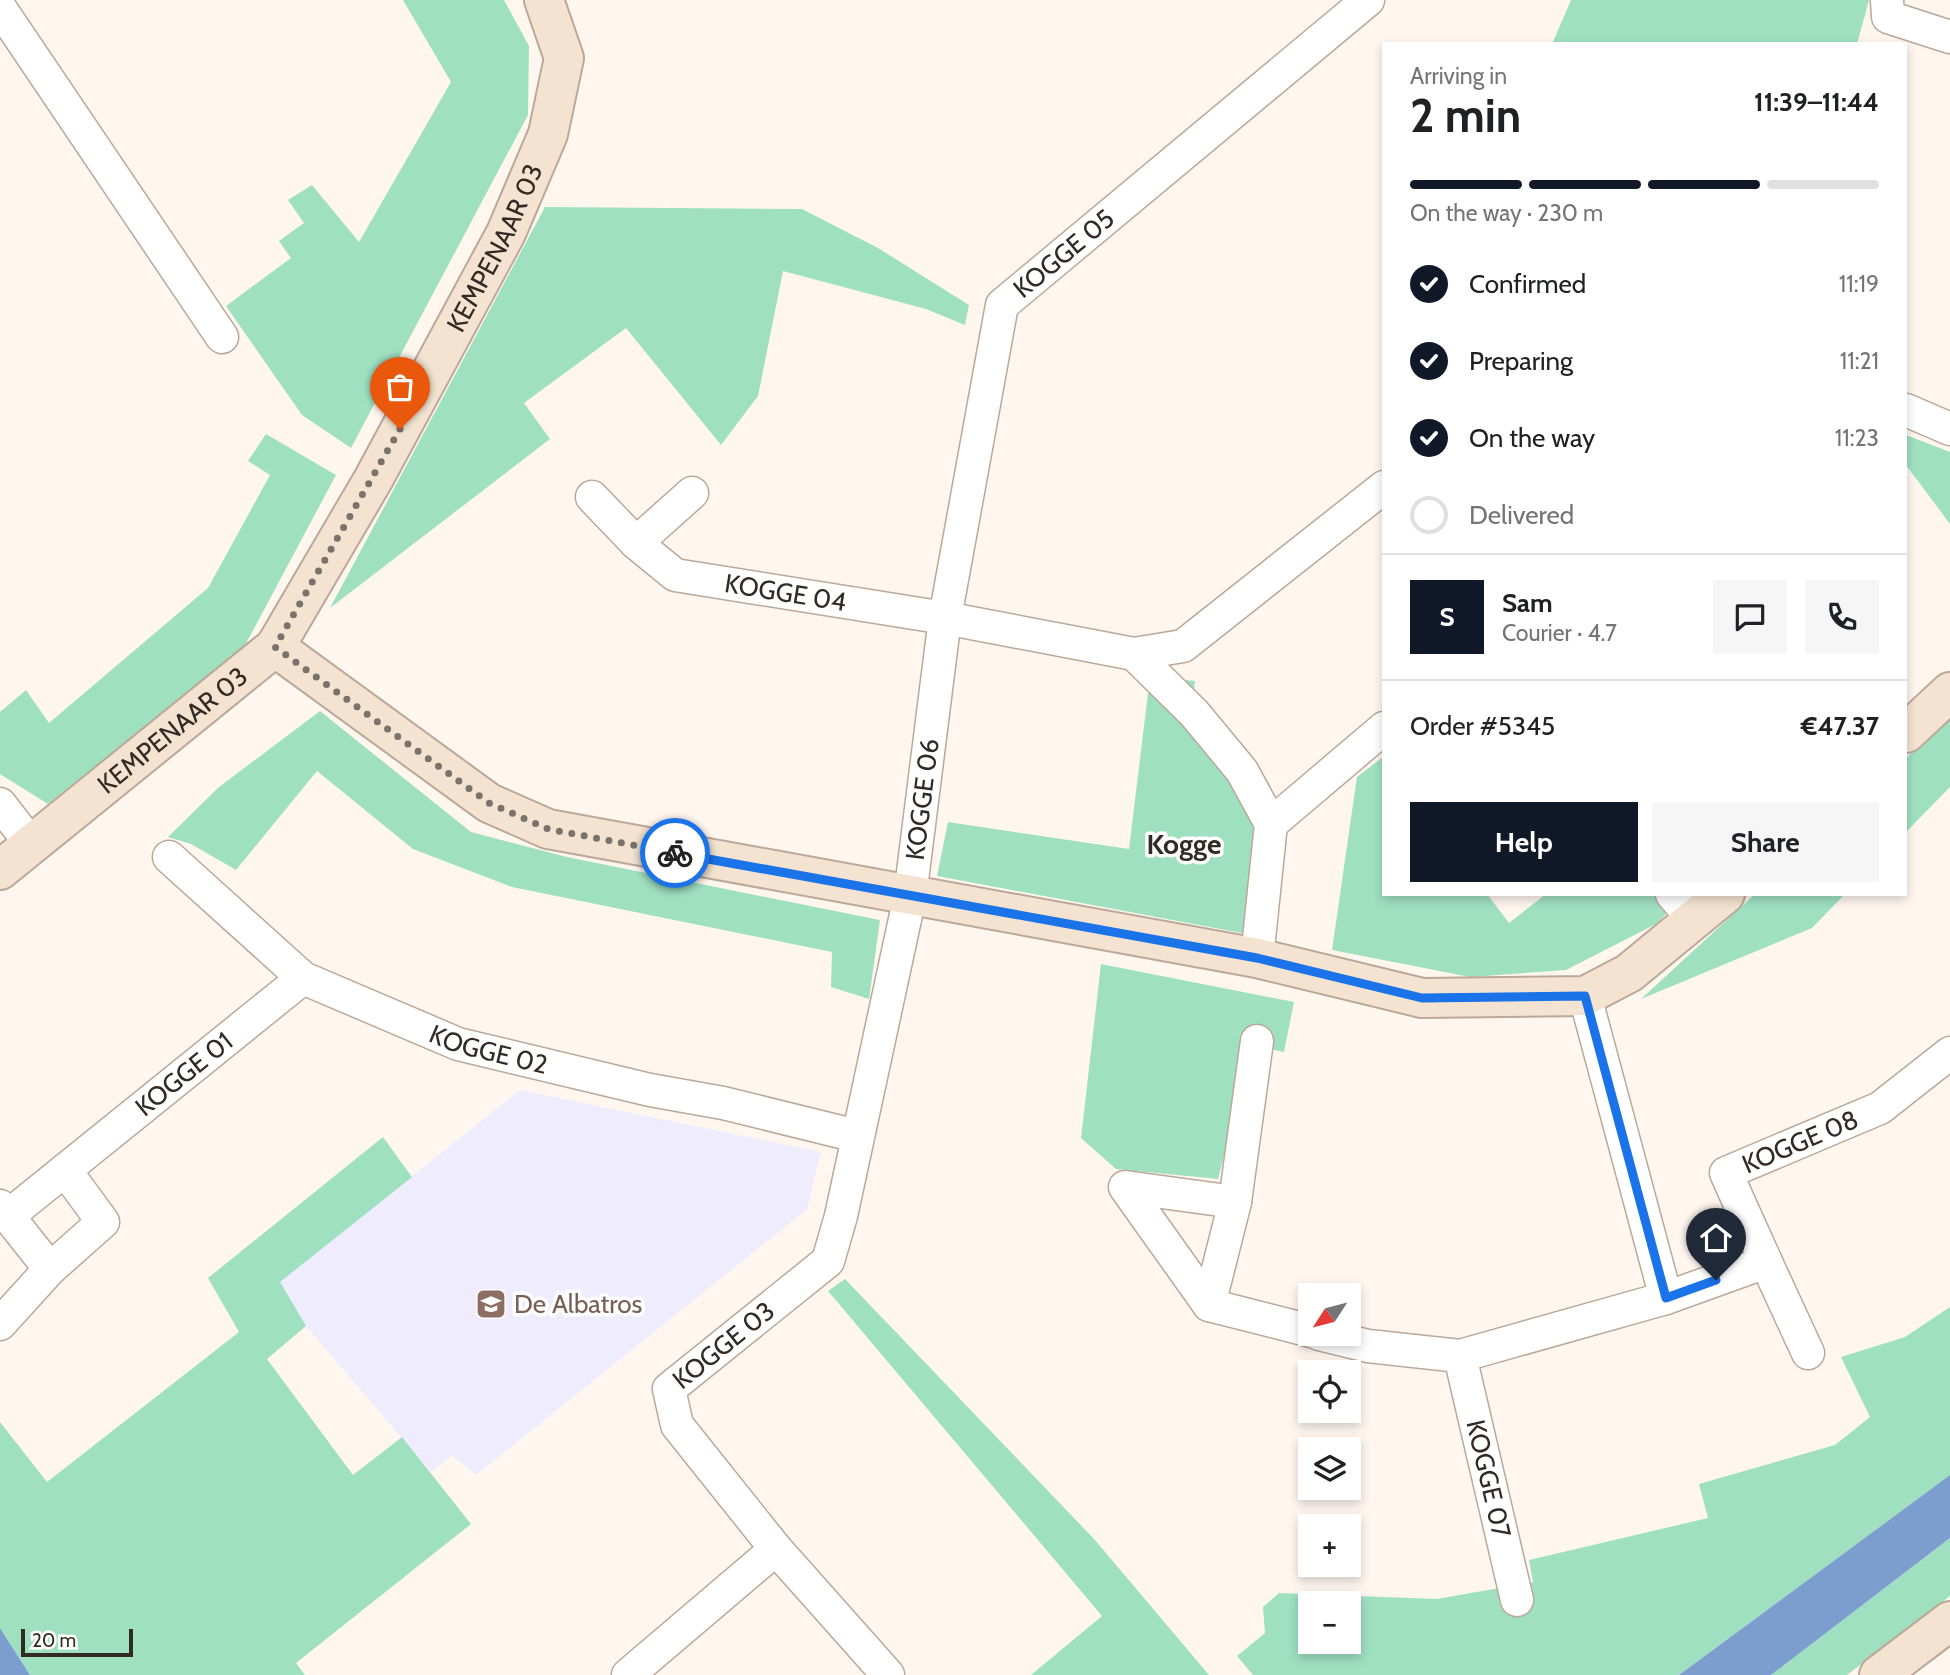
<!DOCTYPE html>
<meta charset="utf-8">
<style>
body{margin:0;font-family:Cabin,sans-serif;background:#f6f6f6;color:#202124;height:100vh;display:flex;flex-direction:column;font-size:26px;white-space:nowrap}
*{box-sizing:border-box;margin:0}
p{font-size:23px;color:#757577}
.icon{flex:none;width:38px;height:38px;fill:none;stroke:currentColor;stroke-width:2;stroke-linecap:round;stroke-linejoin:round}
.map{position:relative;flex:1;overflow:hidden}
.panel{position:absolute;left:1382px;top:42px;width:525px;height:854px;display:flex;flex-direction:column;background:#fff;border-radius:0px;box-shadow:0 4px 10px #0003}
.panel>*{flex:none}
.needle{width:46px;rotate:234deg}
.tools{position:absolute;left:1298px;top:1283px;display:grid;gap:14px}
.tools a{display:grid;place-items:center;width:63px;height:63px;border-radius:0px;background:#fff;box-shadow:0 4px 10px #0003;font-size:35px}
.scale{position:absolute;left:21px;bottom:18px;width:112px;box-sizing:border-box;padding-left:7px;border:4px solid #322b25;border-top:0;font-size:19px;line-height:24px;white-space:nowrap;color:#322b25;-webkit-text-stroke:5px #fff;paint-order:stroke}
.pin{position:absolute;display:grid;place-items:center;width:60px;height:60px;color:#fff;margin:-72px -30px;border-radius:50% 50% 50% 0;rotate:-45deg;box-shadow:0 0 7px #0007}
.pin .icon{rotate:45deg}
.courier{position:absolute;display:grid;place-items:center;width:70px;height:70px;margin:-35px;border:5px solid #1a73e8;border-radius:50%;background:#fff;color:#222;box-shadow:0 2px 9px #0007}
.headline em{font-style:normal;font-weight:800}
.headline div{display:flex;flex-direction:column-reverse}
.headline{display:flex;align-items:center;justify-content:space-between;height:119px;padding:0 28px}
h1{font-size:46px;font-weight:800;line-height:52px}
.bar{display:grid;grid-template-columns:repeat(4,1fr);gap:10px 7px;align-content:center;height:84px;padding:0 28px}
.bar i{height:9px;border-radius:5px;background:#e0e0e0}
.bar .current{background:#111827}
.bar p{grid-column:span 4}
.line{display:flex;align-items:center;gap:18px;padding:0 28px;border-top:2px solid #e0e0e0}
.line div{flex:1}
.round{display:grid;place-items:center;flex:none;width:74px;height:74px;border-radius:0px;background:#f6f6f6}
ol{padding:0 28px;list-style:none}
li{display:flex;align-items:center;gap:21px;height:77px}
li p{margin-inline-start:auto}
li .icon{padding:7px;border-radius:50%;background:#111827;color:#fff;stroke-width:4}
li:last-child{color:#757577}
li i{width:38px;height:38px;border:4px solid #e0e0e0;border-radius:50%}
.button{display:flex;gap:14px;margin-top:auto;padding:14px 28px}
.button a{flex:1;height:80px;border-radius:0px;background:#111827;color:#fff;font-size:28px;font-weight:800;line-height:80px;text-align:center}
.button a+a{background:#f6f6f6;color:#202124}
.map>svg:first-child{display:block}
.education{fill:#eeecfd}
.green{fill:#9fe0c1;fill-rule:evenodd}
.water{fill:#7c9ecf}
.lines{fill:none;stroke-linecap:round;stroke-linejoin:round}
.street-casing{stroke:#bba898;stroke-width:35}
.secondary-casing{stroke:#bba898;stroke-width:42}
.street{stroke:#fff;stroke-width:32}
.secondary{stroke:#f3e3d0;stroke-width:38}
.done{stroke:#7a726c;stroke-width:7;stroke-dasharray:0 12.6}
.route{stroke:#1a73e8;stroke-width:9}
.labels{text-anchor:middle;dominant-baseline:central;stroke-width:7;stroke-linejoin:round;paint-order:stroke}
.street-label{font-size:26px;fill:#322b25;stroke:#fff}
.education-label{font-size:26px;fill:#785e54;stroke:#fff;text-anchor:start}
.neighbourhood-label{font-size:28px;font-weight:bold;fill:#322b25;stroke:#fff}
</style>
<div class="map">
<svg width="1950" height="1675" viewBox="0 0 1950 1675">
<rect width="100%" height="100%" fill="#fff6f0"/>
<path class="education" d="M520,1090L821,1152L807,1209L476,1475L452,1455L431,1472L306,1326L279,1282Z"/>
<g class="green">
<path d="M403,0H504L529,46L528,115L351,448L302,415L226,306L291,258L279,241L304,223L288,200L312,185L359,242L451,82Z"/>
<path d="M1571,0H1869L1857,44H1552Z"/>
<path d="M545,207L802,209L878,248L969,305L965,325L926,309L783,271L758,396L721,445L626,328L524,403L550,439L330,608Z"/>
<path d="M266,434L336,475L243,649L48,804L0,774V712L26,690L49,723L208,588L270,475L248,461Z"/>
<path d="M1906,435L1950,452V524L1906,465Z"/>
<path d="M1157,677L1195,681L1190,733L1264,817L1242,933L937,876L948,822L1129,849L1149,685Z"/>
<path d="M320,711L471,832L567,857L880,920L869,999L831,987L832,952L512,887L413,849L317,771L236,870L191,844L168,837L219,787Z"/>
<path d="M1950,718V787L1906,832V758Z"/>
<path d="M1384,756V894H1487L1509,923L1546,894H1670L1677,903L1656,924L1566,970L1470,977L1332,950L1357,777Z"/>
<path d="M1755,894H1845L1812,928L1641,999Z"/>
<path d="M1101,964L1294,1002L1284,1052L1253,1046L1218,1179L1116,1169L1081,1138Z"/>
<path d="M383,1137L412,1177L280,1282L306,1326L267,1359L353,1475L402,1437L471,1524L296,1663L305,1675H30L0,1628V1422L47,1482L239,1332L208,1278Z"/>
<path d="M845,1279L1095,1540L1209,1675H1031L1102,1616L828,1291Z"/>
<path d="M1950,1307V1475L1679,1675H1253L1237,1656L1265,1633L1263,1607L1279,1593L1437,1599L1533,1582L1529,1560L1708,1518L1699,1484L1835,1445L1870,1417L1841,1357L1905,1337ZM1311,1603H1349V1642H1311Z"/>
<path d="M1950,1538V1596L1847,1675H1771Z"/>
</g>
<g class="water">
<path d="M1950,1475V1538L1771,1675H1679Z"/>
<path d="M0,1628L30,1675H0Z"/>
</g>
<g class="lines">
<g class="street-casing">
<g id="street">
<path d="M1887,0L1888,17L1950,37"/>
<path d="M0,8L222,337"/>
<path d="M1906,410L1950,429"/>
<path id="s1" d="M592,497L636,543L675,575L945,618L1002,305L1368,0"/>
<path d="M636,543L692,493"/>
<path d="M1134,654L1183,646L1384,487"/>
<path d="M0,804L31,844"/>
<path d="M1271,824L1384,728"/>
<path id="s2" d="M169,857L303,978L458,1044L650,1090L723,1103L857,1136"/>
<path d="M1672,894L1695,921"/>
<path id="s3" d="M1585,996L1666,1298L1766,1262L1726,1173L1880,1108L1950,1053"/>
<path d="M1257,1041L1235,1202L1209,1305L1311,1331"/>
<path d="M0,1206L50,1269"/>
<path id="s4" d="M8,1216L303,978"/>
<path d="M1766,1262L1808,1353"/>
<path d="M1209,1305L1125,1187L1235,1202"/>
<path d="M0,1324L50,1269L103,1222L65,1170"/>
<path d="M1319,1334L1368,1346L1460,1356L1666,1298"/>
<path id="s5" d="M1460,1356L1517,1600"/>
<path d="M628,1675L776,1549"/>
<path id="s6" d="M888,1675L776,1549L677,1425L669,1389L828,1261L841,1216L910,896L945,618L1134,654L1194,713L1242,771L1271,824L1257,958"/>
</g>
</g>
<g class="secondary-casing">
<g id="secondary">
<path d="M275,647L489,803L548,829L1257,958L1422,998L1585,996L1629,973L1725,894"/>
<path d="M1906,733L1950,692"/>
<path id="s7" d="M0,870L275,647L374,478L506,233L548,134L564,58L544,0"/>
<path d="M1879,1675L1950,1621"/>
</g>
</g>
<use href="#street" class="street"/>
<use href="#secondary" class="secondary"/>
</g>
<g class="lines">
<path class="done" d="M400,429L275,647L489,803L548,829L675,853"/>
<path class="route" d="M675,853L1257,958L1422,998L1585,996L1666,1298L1716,1280"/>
</g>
<defs>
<g id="school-square" transform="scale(1.575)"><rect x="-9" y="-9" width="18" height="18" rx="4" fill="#8d6e63" stroke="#fff"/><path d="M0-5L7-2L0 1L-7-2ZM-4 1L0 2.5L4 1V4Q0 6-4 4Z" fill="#fff"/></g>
</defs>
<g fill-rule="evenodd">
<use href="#school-square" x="491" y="1304"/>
</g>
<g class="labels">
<g class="street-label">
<text stroke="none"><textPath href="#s7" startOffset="810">KEMPENAAR 03</textPath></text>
<text stroke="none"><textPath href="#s1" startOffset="786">KOGGE 05</textPath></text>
<text stroke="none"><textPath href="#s1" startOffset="226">KOGGE 04</textPath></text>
<text stroke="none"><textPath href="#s7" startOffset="222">KEMPENAAR 03</textPath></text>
<text stroke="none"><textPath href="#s6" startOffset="1040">KOGGE 06</textPath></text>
<text stroke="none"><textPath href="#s2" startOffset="380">KOGGE 02</textPath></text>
<text stroke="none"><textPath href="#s4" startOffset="226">KOGGE 01</textPath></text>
<text stroke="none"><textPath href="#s3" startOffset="597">KOGGE 08</textPath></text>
<text stroke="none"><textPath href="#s6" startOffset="434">KOGGE 03</textPath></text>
<text stroke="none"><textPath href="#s5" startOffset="126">KOGGE 07</textPath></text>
</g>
<g class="education-label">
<text x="514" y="1304">De Albatros</text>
</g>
<g class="neighbourhood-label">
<text x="1184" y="844">Kogge</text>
</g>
</g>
</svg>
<div class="tools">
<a><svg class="needle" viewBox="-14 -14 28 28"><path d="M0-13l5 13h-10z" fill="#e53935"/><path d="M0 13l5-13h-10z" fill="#757577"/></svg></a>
<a><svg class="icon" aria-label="locate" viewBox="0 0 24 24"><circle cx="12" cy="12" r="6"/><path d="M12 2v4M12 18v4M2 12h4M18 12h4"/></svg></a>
<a><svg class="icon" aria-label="layers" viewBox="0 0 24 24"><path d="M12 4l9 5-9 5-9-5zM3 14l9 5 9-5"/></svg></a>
<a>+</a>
<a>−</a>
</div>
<div class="scale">20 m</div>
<div class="pin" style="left:400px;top:429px;background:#ea580c"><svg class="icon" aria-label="bag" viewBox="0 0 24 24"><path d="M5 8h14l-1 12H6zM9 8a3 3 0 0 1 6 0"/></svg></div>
<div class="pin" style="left:1716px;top:1280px;background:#1f2937"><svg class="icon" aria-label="home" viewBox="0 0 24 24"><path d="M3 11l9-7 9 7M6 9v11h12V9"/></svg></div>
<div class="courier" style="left:675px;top:853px"><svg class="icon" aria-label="bike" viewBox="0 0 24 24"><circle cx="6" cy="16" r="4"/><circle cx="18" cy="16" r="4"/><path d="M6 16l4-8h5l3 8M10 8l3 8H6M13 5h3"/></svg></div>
<section class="panel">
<div class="headline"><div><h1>2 min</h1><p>Arriving in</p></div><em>11:39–11:44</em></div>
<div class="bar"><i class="current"></i><i class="current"></i><i class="current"></i><i></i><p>On the way · 230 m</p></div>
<ol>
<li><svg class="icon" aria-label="check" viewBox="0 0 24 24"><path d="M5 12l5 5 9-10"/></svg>Confirmed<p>11:19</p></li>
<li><svg class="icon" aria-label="check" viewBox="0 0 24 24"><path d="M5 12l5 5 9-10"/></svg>Preparing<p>11:21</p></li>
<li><svg class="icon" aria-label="check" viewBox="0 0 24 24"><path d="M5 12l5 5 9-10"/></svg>On the way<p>11:23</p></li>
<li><i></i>Delivered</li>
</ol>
<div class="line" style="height:126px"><b class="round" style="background:#111827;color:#fff">S</b><div><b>Sam</b><p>Courier · 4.7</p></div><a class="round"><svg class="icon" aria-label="chat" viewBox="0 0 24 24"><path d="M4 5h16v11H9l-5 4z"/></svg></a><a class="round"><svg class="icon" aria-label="phone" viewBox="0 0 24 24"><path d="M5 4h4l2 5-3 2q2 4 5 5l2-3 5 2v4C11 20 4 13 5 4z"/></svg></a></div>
<div class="line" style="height:91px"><div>Order #5345</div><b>€47.37</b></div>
<div class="button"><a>Help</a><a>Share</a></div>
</section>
</div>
